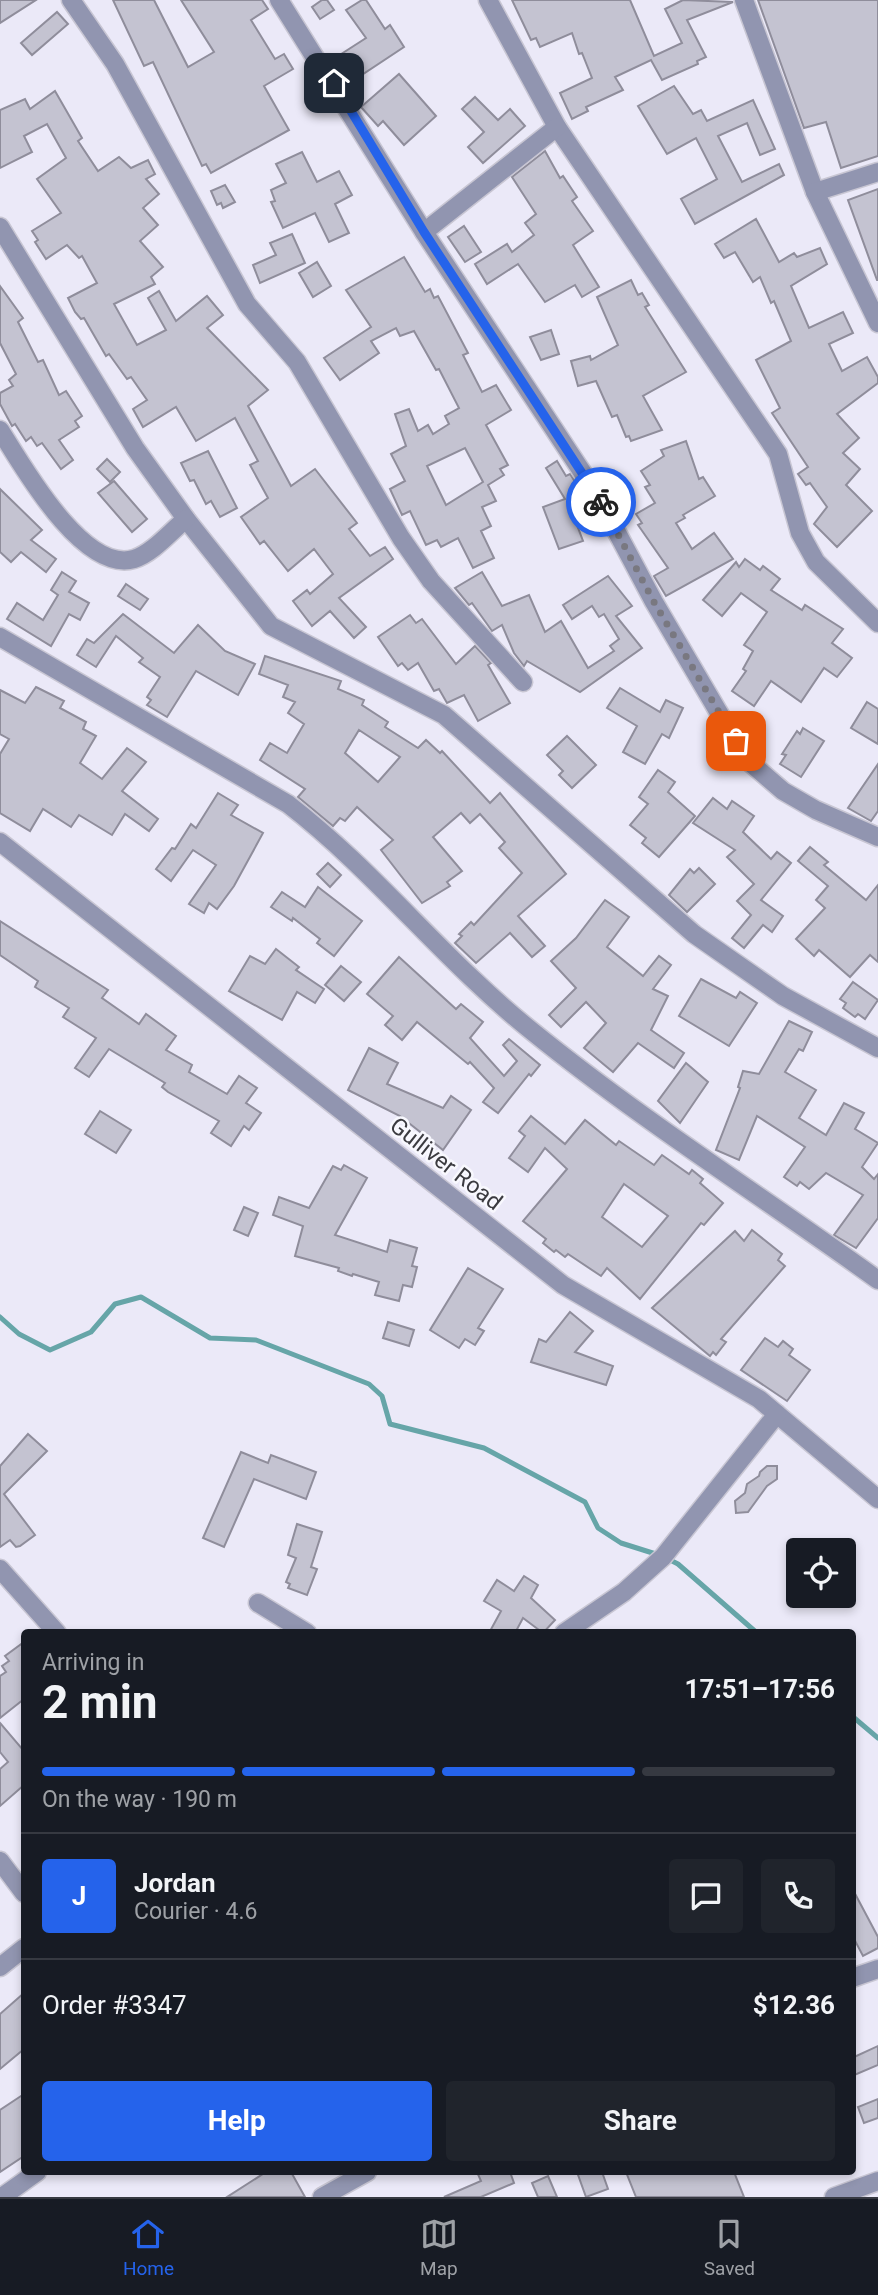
<!DOCTYPE html>
<meta charset="utf-8">
<style>
body{margin:0;font-family:Roboto,sans-serif;background:#20242c;color:#f1f3f6;height:100vh;display:flex;flex-direction:column;font-size:26px;white-space:nowrap}
*{box-sizing:border-box;margin:0}
p{font-size:23px;color:#9ea1a6}
.icon{flex:none;width:38px;height:38px;fill:none;stroke:currentColor;stroke-width:2;stroke-linecap:round;stroke-linejoin:round}
.map{position:relative;flex:1;overflow:hidden}
.side{position:absolute;left:21px;top:1629px;width:835px;height:546px;display:flex;flex-direction:column;background:#171b24;border-radius:7px;box-shadow:0 4px 10px #0003}
.side>*{flex:none}
.controls{position:absolute;left:786px;top:1538px;display:grid;gap:14px}
.controls a{display:grid;place-items:center;width:70px;height:70px;border-radius:7px;background:#171b24;box-shadow:0 4px 10px #0003;font-size:35px}
.pin{position:absolute;display:grid;place-items:center;width:60px;height:60px;color:#fff;margin:-30px;border-radius:14px;box-shadow:0 4px 10px #0006}
.courier{position:absolute;display:grid;place-items:center;width:70px;height:70px;margin:-35px;border:5px solid #2563eb;border-radius:50%;background:#fff;color:#222;box-shadow:0 2px 9px #0007}
.headline em{font-style:normal;font-weight:700}
.headline div{display:flex;flex-direction:column-reverse}
.headline{display:flex;align-items:center;justify-content:space-between;height:119px;padding:0 21px}
h1{font-size:46px;font-weight:700;line-height:52px}
.bar{display:grid;grid-template-columns:repeat(4,1fr);gap:10px 7px;align-content:center;height:84px;padding:0 21px}
.bar i{height:9px;border-radius:5px;background:#363941}
.bar .on{background:#2563eb}
.bar p{grid-column:span 4}
.line{display:flex;align-items:center;gap:18px;padding:0 21px;border-top:2px solid #363941}
.line div{flex:1}
.round{display:grid;place-items:center;flex:none;width:74px;height:74px;border-radius:7px;background:#20242c}
.button{display:flex;gap:14px;margin-top:auto;padding:14px 21px}
.button a{flex:1;height:80px;border-radius:7px;background:#2563eb;color:#fff;font-size:28px;font-weight:700;line-height:80px;text-align:center}
.button a+a{background:#20242c;color:#f1f3f6}
.tabs{display:flex;justify-content:space-around;align-items:center;height:98px;border-top:2px solid #363941;background:#171b24;font-size:19px;color:#9ea1a6}
.tabs a{display:grid;justify-items:center;gap:4px}
.tabs .on{color:#2563eb}
.map>svg:first-child{display:block}
.lines{fill:none;stroke-linecap:round;stroke-linejoin:round}
.stream{stroke:#66a5a8;stroke-width:5}
.building{fill:#c4c3d1;stroke:#8f8d9b;stroke-width:2;fill-rule:evenodd}
.minor-casing{stroke:#c8c6d3;stroke-width:21}
.minor{stroke:#9195b0;stroke-width:18}
.done{stroke:#797880;stroke-width:7;stroke-dasharray:0 12.6}
.route{stroke:#2563eb;stroke-width:9}
.labels{text-anchor:middle;dominant-baseline:central;stroke-width:5;stroke-linejoin:round;paint-order:stroke}
.street-label{font-size:23px;fill:#3b3b40;stroke:#f8f8fe}
</style>
<div class="map">
<svg width="878" height="2197" viewBox="0 0 878 2197">
<rect width="100%" height="100%" fill="#ebe9f8"/>
<g class="lines">
<g class="stream">
<path d="M0,1317L19,1334L50,1350L91,1332L115,1304L141,1297L210,1338L256,1340L369,1384L382,1396L390,1424L484,1448L585,1502L598,1528L621,1543L659,1555"/>
<path d="M668,1559L678,1564L757,1633"/>
<path d="M852,1716L878,1738"/>
</g>
</g>
<g class="building">
<path d="M0,0H36L0,23Z"/>
<path d="M113,0H154L188,67L214,52L181,0H262L268,9L251,20L275,59L284,54L293,69L264,86L289,130L211,173L206,164L202,166L153,62L144,66Z"/>
<path d="M322,0H327L334,10L320,19L312,7Z"/>
<path d="M362,0H366L385,29L390,25L404,47L351,82L335,58L366,38L346,10Z"/>
<path d="M512,0H630L654,56L682,43L665,9L683,0L733,2L687,20L706,57L697,61L698,64L662,80L651,60L615,77L623,90L586,107L588,111L572,119L560,93L592,78L582,53L579,54L572,33L540,47L536,38L531,40Z"/>
<path d="M758,0H878V156L841,168L826,122L804,128Z"/>
<path d="M57,12L68,24L32,55L21,43Z"/>
<path d="M399,74L436,116L404,145L383,121L378,126L361,107Z"/>
<path d="M674,86L693,114L701,110L707,121L753,100L775,149L760,155L747,123L718,136L742,182L779,164L784,175L695,224L681,199L717,179L696,138L667,154L638,106Z"/>
<path d="M55,91L82,138L78,141L98,171L119,157L131,168L148,160L155,174L146,179L159,194L143,208L158,225L140,241L163,267L151,277L155,284L114,304L137,345L166,330L148,298L159,291L176,321L207,296L223,315L207,328L268,390L248,406L291,486L315,469L357,523L349,529L370,556L385,547L393,559L339,598L366,627L354,638L330,611L312,626L293,601L307,590L310,594L333,574L314,549L288,571L264,541L260,544L241,517L268,498L250,465L258,461L235,418L196,441L176,407L143,427L133,409L147,400L131,377L127,379L109,354L106,356L84,318L81,319L75,312L68,298L97,283L82,256L79,258L67,245L46,259L35,242L38,240L32,231L61,213L37,179L66,158L47,124L24,136L32,152L0,168V110L25,99L30,109Z"/>
<path d="M475,97L498,120L510,109L525,126L483,163L468,147L484,132L462,109Z"/>
<path d="M545,151L560,178L563,176L577,197L572,201L593,231L573,245L599,287L582,297L575,285L545,302L518,264L487,284L475,264L507,244L512,252L534,235L525,223L536,214L512,177Z"/>
<path d="M302,152L317,182L339,171L352,195L335,204L349,233L329,242L315,213L283,228L271,202L275,201L271,190L286,183L276,164Z"/>
<path d="M225,185L235,202L223,208L221,203L217,205L211,191Z"/>
<path d="M878,189V280H877L848,200Z"/>
<path d="M756,219L779,262L794,253L797,257L820,248L827,264L791,286L809,328L843,312L853,333L829,344L842,371L867,357L878,377V383L837,414L859,438L843,453L860,469L846,485L872,511L837,547L814,524L827,507L810,483L806,485L798,474L808,467L772,413L780,408L756,360L791,341L774,301L771,303L760,277L753,282L735,252L724,258L715,244Z"/>
<path d="M464,226L481,252L465,262L448,237Z"/>
<path d="M292,234L305,263L260,283L253,265L276,255L270,243Z"/>
<path d="M404,257L425,292L430,289L434,298L438,296L468,353L463,355L482,392L496,385L511,410L486,425L508,465L500,469L504,475L488,485L496,501L482,507L491,526L481,531L494,558L473,568L458,538L441,547L437,540L426,545L410,511L402,515L390,489L405,481L391,454L406,446L395,414L409,409L418,431L428,425L433,434L449,424L445,416L459,408L439,369L436,370L414,331L400,336L396,328L371,341L379,353L340,380L324,358L371,327L346,290ZM465,448L483,482L446,505L427,466Z"/>
<path d="M317,262L331,286L313,297L299,273Z"/>
<path d="M631,280L638,295L642,293L649,305L645,307L686,372L643,396L662,430L631,441L629,436L626,437L617,415L612,417L596,381L578,386L571,361L590,356L591,360L618,345L597,297Z"/>
<path d="M0,286L23,318L18,322L38,362L43,360L59,395L66,391L82,416L75,421L79,427L59,440L73,460L61,469L42,443L37,446L31,437L26,441L15,424L12,426L0,404V393L13,386L9,380L16,374L0,343Z"/>
<path d="M551,330L559,354L541,360L530,337Z"/>
<path d="M686,441L699,479L703,477L715,496L683,515L685,518L676,523L692,549L714,533L733,559L666,596L654,576L668,568L638,525L642,523L636,514L655,503L645,487L650,485L641,471L664,456L661,450Z"/>
<path d="M208,451L237,508L220,517L211,501L206,504L194,480L190,481L181,463Z"/>
<path d="M107,459L120,472L110,482L97,469Z"/>
<path d="M557,461L566,476L570,474L577,485L573,487L579,497L574,500L578,510L572,512L583,541L559,549L543,507L565,499L546,468Z"/>
<path d="M114,481L147,519L132,532L98,493Z"/>
<path d="M0,489L42,530L31,540L56,559L46,572L21,552L11,562L0,552Z"/>
<path d="M745,559L760,570L763,566L780,579L771,590L802,610L805,605L843,629L832,643L852,658L837,677L824,668L801,702L771,681L754,706L732,691L746,671L743,669L753,651L744,645L767,612L741,593L722,616L703,600L736,562L739,567Z"/>
<path d="M62,572L76,581L69,592L89,603L80,620L69,614L51,646L7,619L17,603L43,620L58,595L51,590Z"/>
<path d="M482,572L502,606L529,595L545,632L561,621L588,668L614,651L610,646L619,639L604,614L599,617L592,606L572,619L563,605L608,576L632,606L616,616L642,648L580,692L527,661L524,666L514,653L502,625L492,631L472,603L469,605L455,588Z"/>
<path d="M126,584L148,599L140,610L118,596Z"/>
<path d="M123,614L174,653L198,625L225,651L255,664L238,695L196,671L167,717L147,705L151,700L147,697L160,677L139,662L143,658L116,636L96,667L77,655L87,639L94,643Z"/>
<path d="M410,615L416,623L422,619L456,664L475,646L491,663L488,665L510,703L478,721L464,695L447,703L439,689L434,691L418,663L408,670L402,663L398,666L378,637Z"/>
<path d="M265,656L341,681L338,689L364,700L362,705L388,722L385,727L418,748L426,740L440,753L442,751L490,803L500,793L566,874L518,916L545,946L532,957L510,933L476,963L455,943L462,936L459,934L471,922L474,925L522,873L499,848L505,842L480,814L470,823L461,813L433,837L462,871L447,882L450,886L422,903L381,850L393,840L357,807L345,821L340,818L333,826L298,797L305,789L260,760L270,743L287,753L304,724L288,713L295,702L283,697L288,685L259,674ZM359,730L400,757L378,782L345,753Z"/>
<path d="M36,687L64,701L60,708L86,722L83,729L96,736L80,763L102,779L127,748L146,762L122,791L158,819L149,831L125,814L112,835L79,815L71,827L43,809L30,831L0,813V754L9,739L0,734V690L25,703Z"/>
<path d="M620,688L660,712L666,700L683,708L669,738L662,734L645,764L623,752L637,726L607,708Z"/>
<path d="M867,702L878,709V744L851,728Z"/>
<path d="M803,728L824,741L801,777L780,764L786,755L782,754L797,731L800,734Z"/>
<path d="M567,736L596,765L572,788L559,775L563,771L547,755Z"/>
<path d="M878,764V811L871,821L848,808Z"/>
<path d="M658,770L675,782L668,792L695,816L659,857L642,843L646,838L630,825L648,804L639,797Z"/>
<path d="M218,793L238,805L231,815L263,833L234,886L217,909L209,903L204,913L189,904L216,865L193,850L171,881L156,869L172,848L175,849L191,824L196,828Z"/>
<path d="M713,798L727,809L732,801L754,816L743,832L771,859L777,852L791,863L761,900L783,916L772,932L763,925L744,948L732,938L751,915L737,901L754,884L727,857L735,850L693,823Z"/>
<path d="M810,847L828,862L824,865L866,900L878,885V962L870,955L850,977L819,950L814,956L796,939L825,908L816,900L828,886L798,861Z"/>
<path d="M328,863L341,875L330,887L317,874Z"/>
<path d="M699,868L715,884L687,912L669,895L690,869L694,873Z"/>
<path d="M318,887L362,921L334,956L317,943L320,939L293,918L292,921L271,907L282,892L305,907Z"/>
<path d="M605,900L629,917L607,947L643,976L659,956L671,965L653,989L668,996L651,1030L684,1053L674,1068L638,1043L613,1072L584,1048L606,1023L586,1002L561,1027L549,1015L576,988L551,961L576,938Z"/>
<path d="M0,921L108,990L102,998L139,1024L146,1014L176,1036L166,1050L192,1065L189,1072L227,1094L239,1076L257,1088L246,1103L261,1113L249,1130L244,1126L231,1146L211,1133L219,1121L168,1092L162,1087L165,1083L109,1049L89,1077L75,1068L96,1038L63,1017L69,1008L35,987L38,981L0,955Z"/>
<path d="M276,949L299,967L296,970L324,989L315,1003L297,992L282,1020L229,991L250,956L265,964Z"/>
<path d="M399,957L456,1009L461,1004L483,1022L470,1038L504,1076L517,1061L503,1045L509,1039L540,1065L531,1076L529,1074L498,1113L483,1102L494,1088L470,1062L468,1064L417,1022L402,1040L385,1025L393,1016L367,994Z"/>
<path d="M341,966L361,982L344,1001L325,985Z"/>
<path d="M701,979L736,998L740,992L757,1003L729,1046L679,1016Z"/>
<path d="M853,982L878,1000L865,1019L858,1014L855,1017L843,1008L846,1003L840,999Z"/>
<path d="M789,1021L812,1032L803,1051L799,1049L785,1072L816,1090L799,1118L826,1135L844,1103L864,1113L855,1129L878,1143L862,1167L874,1179L878,1174V1218L856,1248L834,1235L863,1195L826,1173L809,1189L800,1182L797,1186L784,1177L805,1147L757,1116L739,1160L716,1150L740,1088L738,1087L743,1071L759,1074Z"/>
<path d="M369,1048L398,1063L387,1084L443,1108L451,1096L471,1110L443,1150L400,1116L348,1090Z"/>
<path d="M686,1063L708,1082L680,1123L658,1101Z"/>
<path d="M100,1111L131,1130L116,1153L85,1134Z"/>
<path d="M531,1116L565,1144L585,1120L616,1145L619,1141L654,1165L662,1155L689,1174L692,1170L703,1179L700,1183L723,1203L704,1225L701,1223L640,1299L607,1268L601,1276L568,1254L565,1257L556,1250L554,1252L543,1243L546,1239L523,1221L567,1169L545,1148L528,1172L509,1158L525,1136L519,1131ZM624,1184L668,1216L642,1247L602,1217Z"/>
<path d="M344,1165L367,1178L335,1235L387,1252L390,1240L417,1248L412,1266L417,1267L412,1287L403,1285L399,1301L375,1295L379,1282L353,1274L352,1276L338,1271L339,1268L295,1256L303,1226L273,1215L279,1197L309,1208L333,1166L341,1170Z"/>
<path d="M244,1207L258,1213L248,1236L234,1230Z"/>
<path d="M752,1230L782,1254L778,1260L785,1266L721,1339L726,1342L716,1355L713,1352L710,1356L652,1308L735,1231L744,1241Z"/>
<path d="M468,1268L503,1289L478,1328L484,1331L475,1345L465,1339L459,1348L430,1330Z"/>
<path d="M570,1312L593,1331L575,1352L613,1366L606,1385L531,1362L539,1339L546,1342Z"/>
<path d="M388,1322L414,1330L409,1346L383,1338Z"/>
<path d="M765,1338L778,1347L783,1341L793,1349L789,1355L810,1370L787,1401L741,1370Z"/>
<path d="M28,1434L47,1451L4,1494L35,1535L20,1546L16,1547L10,1540L0,1547V1466Z"/>
<path d="M241,1452L268,1463L271,1455L316,1472L306,1499L254,1479L224,1547L203,1538Z"/>
<path d="M767,1466H777V1479L767,1486L748,1512L736,1513L735,1501L745,1493L747,1484L759,1476L760,1472Z"/>
<path d="M297,1524L322,1532L311,1567L317,1569L307,1595L288,1588L290,1584L286,1582L296,1558L288,1555Z"/>
<path d="M524,1576L538,1585L531,1598L555,1620L543,1633L523,1618L515,1633H489L501,1611L484,1601L497,1580L514,1591Z"/>
<path d="M24,1642V1699L0,1718V1676L6,1672L2,1666L9,1661L5,1656Z"/>
<path d="M0,1723L24,1751V1785L0,1806V1769L8,1762L0,1752Z"/>
<path d="M852,1888L878,1937V1948L863,1956L852,1935Z"/>
<path d="M24,1993V2049L0,2069V2014Z"/>
<path d="M878,2046V2065L852,2076V2058Z"/>
<path d="M24,2094V2156L0,2172V2110Z"/>
<path d="M878,2099V2118L864,2123L858,2107Z"/>
<path d="M266,2172H291L305,2197H227Z"/>
<path d="M477,2172H510L514,2183L481,2197H444L481,2181Z"/>
<path d="M577,2172H602L608,2189L586,2197Z"/>
<path d="M626,2172H734L744,2197H636Z"/>
<path d="M548,2176L557,2197H538L532,2183Z"/>
</g>
<g class="lines">
<g class="minor-casing">
<g id="minor">
<path d="M71,0L115,64L247,304L297,362L401,538L431,581L523,682"/>
<path d="M279,0L424,232L596,493L654,602L746,759L783,791L816,810L878,837"/>
<path d="M488,0L557,127L778,454L800,533L816,562L878,623"/>
<path d="M744,0L815,192L878,323"/>
<path d="M815,192L878,172"/>
<path d="M0,227L135,448L186,519L271,626L444,715L694,934L783,996L878,1048"/>
<path d="M424,232L557,127"/>
<path d="M0,430C22,465 83,574 134,559C153,553 171,531 186,519"/>
<path d="M0,637L288,804C376,872 445,962 533,1032C643,1121 763,1197 878,1280"/>
<path d="M0,842L563,1285L759,1399L878,1499"/>
<path d="M0,1569L57,1633"/>
<path d="M258,1603L307,1633"/>
<path d="M564,1633L624,1592L663,1557L777,1414"/>
<path d="M0,1861L24,1893"/>
<path d="M0,1967L24,1948"/>
<path d="M852,1978L878,1969"/>
<path d="M2,2197L37,2172"/>
<path d="M322,2197L367,2172"/>
<path d="M834,2197L878,2181"/>
</g>
</g>
<use href="#minor" class="minor"/>
</g>
<g class="lines">
<path class="done" d="M601,502L654,602L736,741"/>
<path class="route" d="M334,83L424,232L601,502"/>
</g>
<g class="labels">
<g class="street-label">
<text transform="translate(446 1164) rotate(38)">Gulliver Road</text>
</g>
</g>
</svg>
<div class="controls">
<a><svg class="icon" aria-label="locate" viewBox="0 0 24 24"><circle cx="12" cy="12" r="6"/><path d="M12 2v4M12 18v4M2 12h4M18 12h4"/></svg></a>
</div>
<div class="pin" style="left:736px;top:741px;background:#ea580c"><svg class="icon" aria-label="bag" viewBox="0 0 24 24"><path d="M5 8h14l-1 12H6zM9 8a3 3 0 0 1 6 0"/></svg></div>
<div class="pin" style="left:334px;top:83px;background:#1f2937"><svg class="icon" aria-label="home" viewBox="0 0 24 24"><path d="M3 11l9-7 9 7M6 9v11h12V9"/></svg></div>
<div class="courier" style="left:601px;top:502px"><svg class="icon" aria-label="bike" viewBox="0 0 24 24"><circle cx="6" cy="16" r="4"/><circle cx="18" cy="16" r="4"/><path d="M6 16l4-8h5l3 8M10 8l3 8H6M13 5h3"/></svg></div>
<section class="side">
<div class="headline"><div><h1>2 min</h1><p>Arriving in</p></div><em>17:51–17:56</em></div>
<div class="bar"><i class="on"></i><i class="on"></i><i class="on"></i><i></i><p>On the way · 190 m</p></div>
<div class="line" style="height:126px"><b class="round" style="background:#2563eb;color:#fff">J</b><div><b>Jordan</b><p>Courier · 4.6</p></div><a class="round"><svg class="icon" aria-label="chat" viewBox="0 0 24 24"><path d="M4 5h16v11H9l-5 4z"/></svg></a><a class="round"><svg class="icon" aria-label="phone" viewBox="0 0 24 24"><path d="M5 4h4l2 5-3 2q2 4 5 5l2-3 5 2v4C11 20 4 13 5 4z"/></svg></a></div>
<div class="line" style="height:91px"><div>Order #3347</div><b>$12.36</b></div>
<div class="button"><a>Help</a><a>Share</a></div>
</section>
</div>
<nav class="tabs">
<a class="on"><svg class="icon" aria-label="home" viewBox="0 0 24 24"><path d="M3 11l9-7 9 7M6 9v11h12V9"/></svg>Home</a>
<a><svg class="icon" aria-label="map" viewBox="0 0 24 24"><path d="M3 6l6-2 6 2 6-2v14l-6 2-6-2-6 2zM9 4v14M15 6v14"/></svg>Map</a>
<a><svg class="icon" aria-label="saved" viewBox="0 0 24 24"><path d="M7 4h10v16l-5-4-5 4z"/></svg>Saved</a>
</nav>
